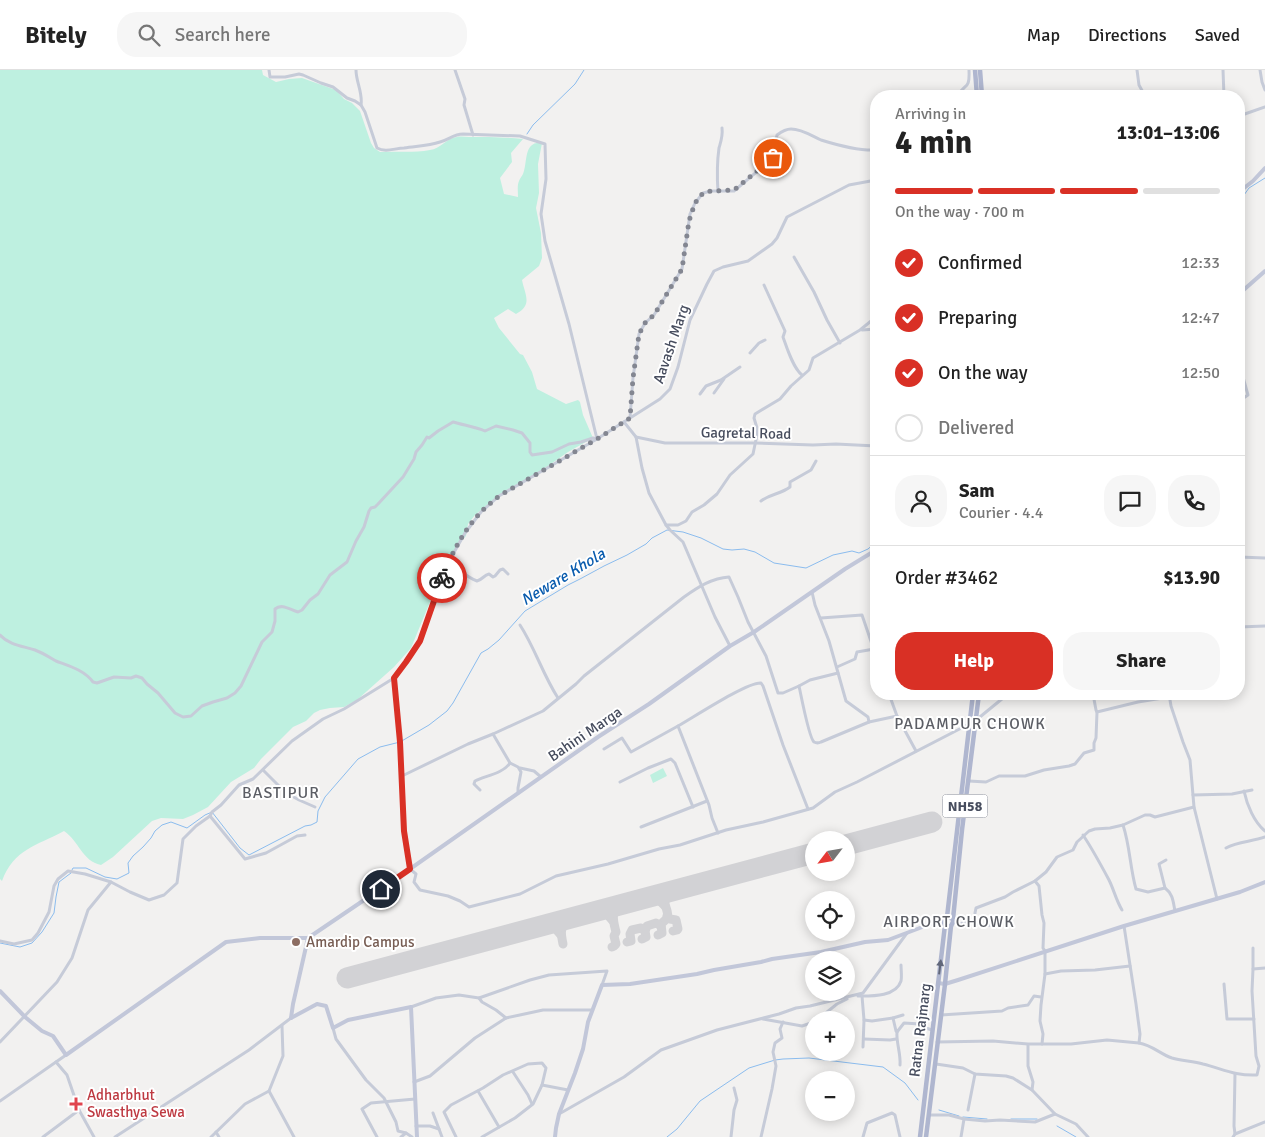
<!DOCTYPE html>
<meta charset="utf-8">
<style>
body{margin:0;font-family:Signika,sans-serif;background:#f6f6f6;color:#222;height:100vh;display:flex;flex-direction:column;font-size:19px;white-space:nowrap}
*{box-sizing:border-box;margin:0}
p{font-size:16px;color:#767676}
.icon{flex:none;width:28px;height:28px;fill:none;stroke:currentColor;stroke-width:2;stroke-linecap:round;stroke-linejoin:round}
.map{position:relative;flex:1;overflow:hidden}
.details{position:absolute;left:870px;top:20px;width:375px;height:610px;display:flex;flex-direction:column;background:#fff;border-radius:20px;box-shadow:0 2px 12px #0003}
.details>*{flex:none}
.needle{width:32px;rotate:239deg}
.fabs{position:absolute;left:805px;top:761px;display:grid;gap:10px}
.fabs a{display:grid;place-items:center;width:50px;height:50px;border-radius:50%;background:#fff;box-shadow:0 2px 12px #0003;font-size:25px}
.pin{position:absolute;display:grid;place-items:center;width:42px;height:42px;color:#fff;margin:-21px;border:2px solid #fff;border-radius:50%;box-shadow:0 1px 5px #0007}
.courier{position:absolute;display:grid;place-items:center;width:50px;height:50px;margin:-25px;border:4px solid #d93025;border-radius:50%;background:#fff;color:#222;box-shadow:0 1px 6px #0007}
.summary em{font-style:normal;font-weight:700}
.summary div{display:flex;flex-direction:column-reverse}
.summary{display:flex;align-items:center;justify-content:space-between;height:85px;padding:0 25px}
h1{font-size:32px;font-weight:700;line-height:38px}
.bar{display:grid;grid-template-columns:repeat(4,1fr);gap:8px 5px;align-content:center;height:60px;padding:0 25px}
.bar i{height:6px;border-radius:4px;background:#e0e0e0}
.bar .selected{background:#d93025}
.bar p{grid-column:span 4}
.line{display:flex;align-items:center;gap:12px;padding:0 25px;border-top:1px solid #e0e0e0}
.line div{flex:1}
.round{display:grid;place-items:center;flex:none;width:52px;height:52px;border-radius:20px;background:#f6f6f6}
ol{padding:0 25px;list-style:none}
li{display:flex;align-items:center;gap:15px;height:55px}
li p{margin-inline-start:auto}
li .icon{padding:5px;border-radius:50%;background:#d93025;color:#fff;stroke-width:4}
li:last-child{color:#767676}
li i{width:28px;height:28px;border:2px solid #e0e0e0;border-radius:50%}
.primary-button{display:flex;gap:10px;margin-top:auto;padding:10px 25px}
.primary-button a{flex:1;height:58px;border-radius:20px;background:#d93025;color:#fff;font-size:20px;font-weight:700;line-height:58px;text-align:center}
.primary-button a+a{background:#f6f6f6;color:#222}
header{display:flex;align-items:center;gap:30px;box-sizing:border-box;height:70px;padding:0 25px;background:#fff;border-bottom:1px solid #e0e0e0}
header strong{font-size:24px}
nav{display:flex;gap:28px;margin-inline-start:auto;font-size:18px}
.search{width:350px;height:45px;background:#f6f6f6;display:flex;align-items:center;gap:12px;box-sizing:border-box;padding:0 18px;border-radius:20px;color:#767676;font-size:19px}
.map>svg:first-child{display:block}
.green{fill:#bef0e0}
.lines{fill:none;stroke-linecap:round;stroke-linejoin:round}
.stream{stroke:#8bbcee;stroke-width:1}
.taxiway{stroke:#d2d2d5;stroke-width:9}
.runway{stroke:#d2d2d5;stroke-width:21}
.street{stroke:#c6cbd8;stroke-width:3}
.secondary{stroke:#c2c7d9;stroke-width:4}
.primary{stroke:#afb6cf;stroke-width:4.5}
.oneway{fill:#61677a}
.done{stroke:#838691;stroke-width:5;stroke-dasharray:0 9}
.route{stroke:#d93025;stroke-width:6}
.education-dot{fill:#8d6e63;stroke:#fff;stroke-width:2}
.health-dot{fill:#e0444e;stroke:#fff;stroke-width:2}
.labels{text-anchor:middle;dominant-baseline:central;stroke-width:4;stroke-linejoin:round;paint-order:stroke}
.shield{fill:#fff;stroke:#7e828e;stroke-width:1}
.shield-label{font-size:14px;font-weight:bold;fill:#474d5e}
.street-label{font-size:15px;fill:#474d5e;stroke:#fff}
.education-label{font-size:15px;fill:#785e54;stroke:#fff;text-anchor:start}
.health-label{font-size:15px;fill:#be3a42;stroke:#fff;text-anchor:start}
.water-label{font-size:16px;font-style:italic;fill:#0a5cae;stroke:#fff}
.neighbourhood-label{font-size:16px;letter-spacing:1px;fill:#5c5e65;stroke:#fff}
</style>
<header>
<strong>Bitely</strong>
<div class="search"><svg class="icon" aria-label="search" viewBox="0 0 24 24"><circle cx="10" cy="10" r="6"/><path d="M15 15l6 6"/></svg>Search here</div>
<nav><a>Map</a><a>Directions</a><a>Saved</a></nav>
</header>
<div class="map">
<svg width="1265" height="1067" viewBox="0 0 1265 1067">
<rect width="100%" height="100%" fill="#f2f1f0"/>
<g class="green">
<path d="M0,0H262L263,5L276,12L289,9L302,8L336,20L344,29L352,33L360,41L371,73L374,78L380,82C397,81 414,83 430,80C440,79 447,68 457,67C461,66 465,67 469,67C487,67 504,67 523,69L511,83L512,92L500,108L504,124L518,127C518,122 517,115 519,111C520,108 522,106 523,104C528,92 523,71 542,73L538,94L539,123L536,138L541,163L542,188L539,196L522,210C525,225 533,235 516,244L508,239L494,248L499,258L520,284L523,285L532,302L537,319L566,334L578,330L580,332L583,345L593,368L568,382L548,396L498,426L475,445L468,454L466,466L456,477L446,493L411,578L394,597L357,630L344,637L330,638L320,640L314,643L306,651L293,657L261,689L254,698L231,712L208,737L193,745L183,749L161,748L152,751L113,787L101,795C82,791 79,771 64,761C36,776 14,779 2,811L0,809Z"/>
<path d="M663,698L667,706L653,713L650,705Z"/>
</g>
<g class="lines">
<g class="stream">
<path d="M527,64L533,55L575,14L584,0"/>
<path d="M1239,132L1249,118L1265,108"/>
<path d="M72,800L73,798H86L105,807L117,809L129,803L128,793L133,786L143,777L151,768L155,761L162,755L171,752L187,758L205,745L212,742L240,778L249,785L305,756L311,755L317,752L318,741L325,727L358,689L380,677L400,672L429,655L447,641L453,633L481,583L488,579L499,570L525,541L568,515L580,509L604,496L627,485L646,474L652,468L667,460L683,462L701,468L723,479L732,480L744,479L755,482L774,493L806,498L833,485L852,481L859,483L868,479L876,472"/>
<path d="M0,873L20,877L32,873L42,862L54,843L56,827L59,812L71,803"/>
<path d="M939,1040L959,1046"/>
<path d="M963,1047L987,1049"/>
<path d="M1011,1049H1037"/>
<path d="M1057,1056L1076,1067"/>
<path d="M667,1067L677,1059L700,1031L749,998L775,990L783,989L809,988L883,997L905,1013L918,1030"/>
</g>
<g class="taxiway">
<path d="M650,827L658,829L665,836"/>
<path d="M596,841L607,844L613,851"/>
<path d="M667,846L670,849L676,850L678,859L677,860L673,861"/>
<path d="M546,855L555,858L561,865"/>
<path d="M658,865L662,863L661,854C661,854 667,849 667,848C671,838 656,833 674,821"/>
<path d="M642,869L646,867L645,861L647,856L656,853L661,856"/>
<path d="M627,872L631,871L630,864L632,860L641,858L645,861"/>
<path d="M563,874C560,860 560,858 571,848"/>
<path d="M612,877L614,876L616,874L614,866L616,862C613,850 610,842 622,834"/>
</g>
<g class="runway">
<path d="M846,775L932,752"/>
<path d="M347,908L814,783"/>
</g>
<g class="street">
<path d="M356,0C356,12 363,23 361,35"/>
<path d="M455,0L465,29L464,35L473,65"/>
<path d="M1137,0L1139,15L1145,26"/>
<path d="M1223,0L1224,26"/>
<path d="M1260,0L1262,12L1265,20"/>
<path d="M958,26C964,12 970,22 969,0"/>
<path d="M1239,46L1265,37"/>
<path d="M718,122C717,107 717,92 719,78C721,71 723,66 722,58"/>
<path d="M876,150L873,151L876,162"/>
<path d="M794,187L814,222L827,250L840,273"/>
<path d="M764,215L785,261L783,267C787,278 793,298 802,305"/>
<path d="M862,260L876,259"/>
<path d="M750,283L759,273L765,270"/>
<path d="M1239,293L1248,325L1239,331"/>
<path d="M714,323L724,309"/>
<path d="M700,324L706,316L721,310L740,297"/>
<path d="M630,348L633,308L639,264L645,253L654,245L682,199L690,144L695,133L703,123L711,121H734L773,88L777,65C781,62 785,59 791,59C802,59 812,66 821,70C837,75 860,81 876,80"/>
<path d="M624,352L636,367L665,373H755L813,375L836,374L876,376"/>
<path d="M636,367L642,398L649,423L666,455L670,460L683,472L715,547L730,576"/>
<path d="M761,431C770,424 781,424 790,417V412L811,400L816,391"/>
<path d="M666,455H678L686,451L692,442L704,435L717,424L730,405L753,384L757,365V358L754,348L755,344L780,329L791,316L809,300L813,288L860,260L876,247"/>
<path d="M1239,487L1265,488"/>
<path d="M448,493C458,498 466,507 477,511C482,510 484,505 489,504L493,507L495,506L500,500L503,499L508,504"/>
<path d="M812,522L815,535L829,571L846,631L868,647L869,652"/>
<path d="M821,548L862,545L876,586"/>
<path d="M520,555C535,578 543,605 558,628"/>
<path d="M1239,557L1265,556"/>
<path d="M0,565C9,575 23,576 35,580C43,583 49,587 56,591C69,596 84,600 93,612L97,613L114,607L131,608L136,606L142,608L147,614L158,623L175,643L183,647L191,646L202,636L213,632L227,628L235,623L241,616L262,572L272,562L275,551V539C282,533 290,540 298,542L302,540L310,530L318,524L330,505L347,492L356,471L364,457L369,441L371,438L375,437L378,434L403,407L414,389L416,382L422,375L427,367L429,368L438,361L453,352C463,355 476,357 485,361L496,356L513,360L522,363L530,373V382L532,385L552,382L569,374L581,372L593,368L597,369L569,254L545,171L541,144L546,109L545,74L520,66L463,64C454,64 448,70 440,72C428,76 416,76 404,78C395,78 386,83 377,78L365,42L361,35L355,31L347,28L333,17L321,13L303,5L299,4L285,7H270L269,0"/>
<path d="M837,597L855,589L857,582L874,579"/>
<path d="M394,608L400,672L404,761L410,799L416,804L414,812L420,820L448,826L460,831L469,837L520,824L556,806L608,794L659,779L680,775L726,760L763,752L813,738L835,722L857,712L975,651L1008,624"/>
<path d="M799,616L810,610L838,603"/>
<path d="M889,624L897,646L916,681"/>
<path d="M1093,624L1096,640L1097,642"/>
<path d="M1169,624L1171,636L1183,672L1190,690L1194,737L1217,829"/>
<path d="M678,656C694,647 747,612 761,613L763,616L783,675L808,739"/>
<path d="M604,679L622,668L631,682L678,656L709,735L712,748L718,763"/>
<path d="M510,693L518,697L521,702L518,718V723"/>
<path d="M520,698L534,701L541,707"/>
<path d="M263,700L285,722L299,730L315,737"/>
<path d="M402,706L468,674L493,664L543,641L576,614L584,606L684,527C698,517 712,508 729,507L738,527L748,552L766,586L778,623H783L799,616C801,625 809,668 814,672C816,673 819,673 821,672L869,652L897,646"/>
<path d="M969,711L986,712L999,706H1025L1044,700L1069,696L1075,694L1084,683L1094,680V673L1096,668L1097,642L1138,632L1169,627"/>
<path d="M620,712L648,698L671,689L675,693L693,737"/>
<path d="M480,720L474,714L475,711C485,706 504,703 510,693L493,664"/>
<path d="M1244,721C1247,735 1254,752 1265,761"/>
<path d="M1193,725L1232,724L1252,720"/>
<path d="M210,746L245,789L266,783L297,766L305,765"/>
<path d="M1123,755C1130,776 1130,798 1136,819L1148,822L1165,818C1173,824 1173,831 1175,841"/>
<path d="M641,757L707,731"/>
<path d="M1083,765C1093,780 1101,795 1109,810C1114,820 1116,830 1122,840"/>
<path d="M1226,778C1238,771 1252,772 1265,767"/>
<path d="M1035,811L1039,816L1042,845L1044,853L1043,878L1045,881V904L1041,935L1040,951L1043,964L1042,974"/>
<path d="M1165,818L1159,794L1166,790"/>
<path d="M975,850L978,854L983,856L993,855"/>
<path d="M953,852L959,854L975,850V843L976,838L1005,827L1013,822L1035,811L1046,802L1057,787L1073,780L1077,772L1089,761L1095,759L1110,758L1123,755L1145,745H1150L1155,747L1194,737"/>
<path d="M1124,856L1136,934L1140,964L1139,973"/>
<path d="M0,871L14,874L32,870L38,863L49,842L54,816L58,809L68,801L85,804L111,812L130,822L149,830L164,825L177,813L183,769L196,756L210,746L212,742L221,735L239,715L253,709L292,671L323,649L344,639L394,608L406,592L420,571L436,523L448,493L465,463L481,442L499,426L597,369L660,329L670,319L678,297L690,250L707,214L714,201L723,197L748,191L772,174L777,168L787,147L849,115L876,110"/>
<path d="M1253,899L1265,898"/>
<path d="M1045,904L1061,901L1095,900L1130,896"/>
<path d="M1224,914L1227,949H1254"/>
<path d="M858,926C871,926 896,927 901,911C902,906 901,900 901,895"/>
<path d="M862,926L864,950"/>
<path d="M479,928L482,932L496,940L506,948"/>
<path d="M411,937L436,928L459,925L479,928L530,910L549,905L607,901L602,915"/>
<path d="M941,945L1002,941L1008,938L1028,935L1034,926L1041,927"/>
<path d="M893,948L903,945"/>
<path d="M763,949L802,956L814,952"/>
<path d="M817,950L837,934L847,929"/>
<path d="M333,958L336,969L366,1010L384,1028L396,1052L398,1061L406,1063"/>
<path d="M897,962C896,972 901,984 900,995"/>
<path d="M864,969L890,970L896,969"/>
<path d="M0,972L57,912L72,888L88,840L111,812"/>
<path d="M937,972L993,971L1028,974H1071L1107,970L1139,973C1152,975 1160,984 1172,988C1182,991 1193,991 1203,994C1223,999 1235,1006 1257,1005L1259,996L1256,986L1252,921L1253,899V878"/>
<path d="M1028,975V996L1033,1012L1032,1020"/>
<path d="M863,977L864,950L872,951L893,948L896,961L897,962L904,953L920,954L926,958L932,960"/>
<path d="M56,992L67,1005L79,1040L94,1067"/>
<path d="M936,994L963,998L975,1004L1006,1006L1013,1008L1032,1020L1055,1044L1076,1054L1088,1067"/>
<path d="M513,1002L528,1025L532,1034"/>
<path d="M414,1012L430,1006L475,968L506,948L543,940H592"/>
<path d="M269,1021L294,1067"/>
<path d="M478,1021L499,1057"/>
<path d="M0,1031L66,985"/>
<path d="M968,1040L975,1004"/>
<path d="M433,1043L442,1067"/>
<path d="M559,1044L624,1007L661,980L717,960L779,944L796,938L810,936L863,923L907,863"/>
<path d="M930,1045H949L964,1049L985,1051L1000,1050L1035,1052L1055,1044"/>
<path d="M416,1056H430L439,1059"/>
<path d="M216,1062L219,1067"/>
<path d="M1235,1064L1265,1052"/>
<path d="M43,1067L79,1040"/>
<path d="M115,1067L249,980L291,948"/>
<path d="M211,1067L245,1034L269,1021L283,986L282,956"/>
<path d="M377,1067L362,1039L371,1033L415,1029"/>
<path d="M401,1067L406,1063L412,1067"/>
<path d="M456,1067L444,1042L451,1035L483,1018L503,1005L528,994L542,993L546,998L542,1015"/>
<path d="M482,1067L515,1048L533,1034L542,1015L568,1020"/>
<path d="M731,1067L734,1040L737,1030L734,1018"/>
<path d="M761,1067L772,1019L776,996L773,982L775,973L782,968L780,959L783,952"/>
<path d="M863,1067L867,1053L892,1043L895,1045L900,1067"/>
<path d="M961,1067L964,1049"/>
<path d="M1233,1067L1235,1064L1234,1056L1235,1004"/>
</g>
<g class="secondary">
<path d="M1239,122L1253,111L1265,98"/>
<path d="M1239,224L1265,201"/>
<path d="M933,853L939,855H945"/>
<path d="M308,868L410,799L598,667L649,634L730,576L754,562L845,499L876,480"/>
<path d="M938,913L945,914L958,910L1124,856L1240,822L1265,812"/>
<path d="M0,921L25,947L42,961L53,966L66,985L226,872L260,868H308"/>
<path d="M291,948L317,934L326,936L333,958L348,950L411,937L417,1067"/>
<path d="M291,948L293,934L308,868"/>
<path d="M555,1067L556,1058L559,1044L575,1003L583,979L588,952L602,915L630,914L697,904L714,900L761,892L772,889L821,882L865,872L888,870L933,853L938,849L945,848"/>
</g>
<g class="primary">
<path d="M975,0L977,26"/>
<path d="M980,0L982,26"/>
<path d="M947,847L973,624"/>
<path d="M945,855L948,857L951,856L953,852V849L962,760L979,624"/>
<path d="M920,1067L945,855C943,852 944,849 947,847L951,848L953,849"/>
<path d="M926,1067L945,914L951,856"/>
</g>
</g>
<defs><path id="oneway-solid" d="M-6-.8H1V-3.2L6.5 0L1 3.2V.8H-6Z" transform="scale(1.25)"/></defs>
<use class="oneway" href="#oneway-solid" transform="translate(940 897) rotate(-83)"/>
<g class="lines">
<path class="done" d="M442,508C451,485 464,459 482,441C487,436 493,431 499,426L597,369L630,348L633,308L639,264L645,253L654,245L682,199L689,151L695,133L703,123L711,121L734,120L773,88"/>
<path class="route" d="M381,819L410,799L404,761L400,672L394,608L406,592L420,571L442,508"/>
</g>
<circle class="education-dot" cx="296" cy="872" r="5"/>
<path class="health-dot" d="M73.5 1026.5h5v5h5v5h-5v5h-5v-5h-5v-5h5z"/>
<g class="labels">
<rect class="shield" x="942.5" y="724.5" width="45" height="23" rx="4"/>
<g class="shield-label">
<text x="965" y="736">NH58</text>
</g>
<g class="street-label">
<text transform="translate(671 274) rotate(-71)">Aavash Marg</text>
<text transform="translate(746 363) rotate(1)">Gagretal Road</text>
<text transform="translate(585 664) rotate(-34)">Bahini Marga</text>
<text transform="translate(920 960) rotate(-83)">Ratna Rajmarg</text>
</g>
<g class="education-label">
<text x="306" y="872">Amardip Campus</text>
</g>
<g class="health-label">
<text x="87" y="1025">Adharbhut<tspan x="87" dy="17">Swasthya Sewa</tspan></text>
</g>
<g class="water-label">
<text transform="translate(563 507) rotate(-31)">Neware Khola</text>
</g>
<g class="neighbourhood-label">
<text x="970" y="654">PADAMPUR CHOWK</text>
<text x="281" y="723">BASTIPUR</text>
<text x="949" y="852">AIRPORT CHOWK</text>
</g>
</g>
</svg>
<div class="fabs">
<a><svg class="needle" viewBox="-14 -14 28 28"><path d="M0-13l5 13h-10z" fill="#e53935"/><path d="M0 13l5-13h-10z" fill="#767676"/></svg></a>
<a><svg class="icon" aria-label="locate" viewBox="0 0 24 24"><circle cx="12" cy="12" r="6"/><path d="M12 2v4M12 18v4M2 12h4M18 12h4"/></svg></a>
<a><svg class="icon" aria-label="layers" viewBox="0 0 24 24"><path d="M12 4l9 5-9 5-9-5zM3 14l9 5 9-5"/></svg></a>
<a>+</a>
<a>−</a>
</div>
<div class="pin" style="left:773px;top:88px;background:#ea580c"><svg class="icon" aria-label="bag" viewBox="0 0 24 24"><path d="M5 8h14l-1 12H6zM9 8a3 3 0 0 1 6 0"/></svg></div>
<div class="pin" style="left:381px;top:819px;background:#1f2937"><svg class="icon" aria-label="home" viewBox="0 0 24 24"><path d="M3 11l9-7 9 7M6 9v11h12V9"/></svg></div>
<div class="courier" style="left:442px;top:508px"><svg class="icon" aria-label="bike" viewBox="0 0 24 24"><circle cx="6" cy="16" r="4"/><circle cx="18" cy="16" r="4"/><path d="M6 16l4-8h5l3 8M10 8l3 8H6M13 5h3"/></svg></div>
<section class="details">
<div class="summary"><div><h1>4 min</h1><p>Arriving in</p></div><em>13:01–13:06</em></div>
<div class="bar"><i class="selected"></i><i class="selected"></i><i class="selected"></i><i></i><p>On the way · 700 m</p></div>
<ol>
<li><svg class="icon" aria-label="check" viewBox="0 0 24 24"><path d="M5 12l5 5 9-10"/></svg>Confirmed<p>12:33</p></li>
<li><svg class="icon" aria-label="check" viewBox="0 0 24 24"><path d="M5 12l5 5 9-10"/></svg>Preparing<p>12:47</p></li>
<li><svg class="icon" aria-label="check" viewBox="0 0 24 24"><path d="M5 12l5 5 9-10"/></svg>On the way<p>12:50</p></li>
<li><i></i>Delivered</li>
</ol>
<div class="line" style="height:90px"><a class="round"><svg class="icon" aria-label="person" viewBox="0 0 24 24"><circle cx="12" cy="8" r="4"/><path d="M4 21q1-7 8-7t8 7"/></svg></a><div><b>Sam</b><p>Courier · 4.4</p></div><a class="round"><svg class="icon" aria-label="chat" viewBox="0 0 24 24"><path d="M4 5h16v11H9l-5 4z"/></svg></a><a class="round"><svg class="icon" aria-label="phone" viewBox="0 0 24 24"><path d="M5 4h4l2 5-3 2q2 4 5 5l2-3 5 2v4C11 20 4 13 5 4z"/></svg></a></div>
<div class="line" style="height:65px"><div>Order #3462</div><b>$13.90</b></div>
<div class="primary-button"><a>Help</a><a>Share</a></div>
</section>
</div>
